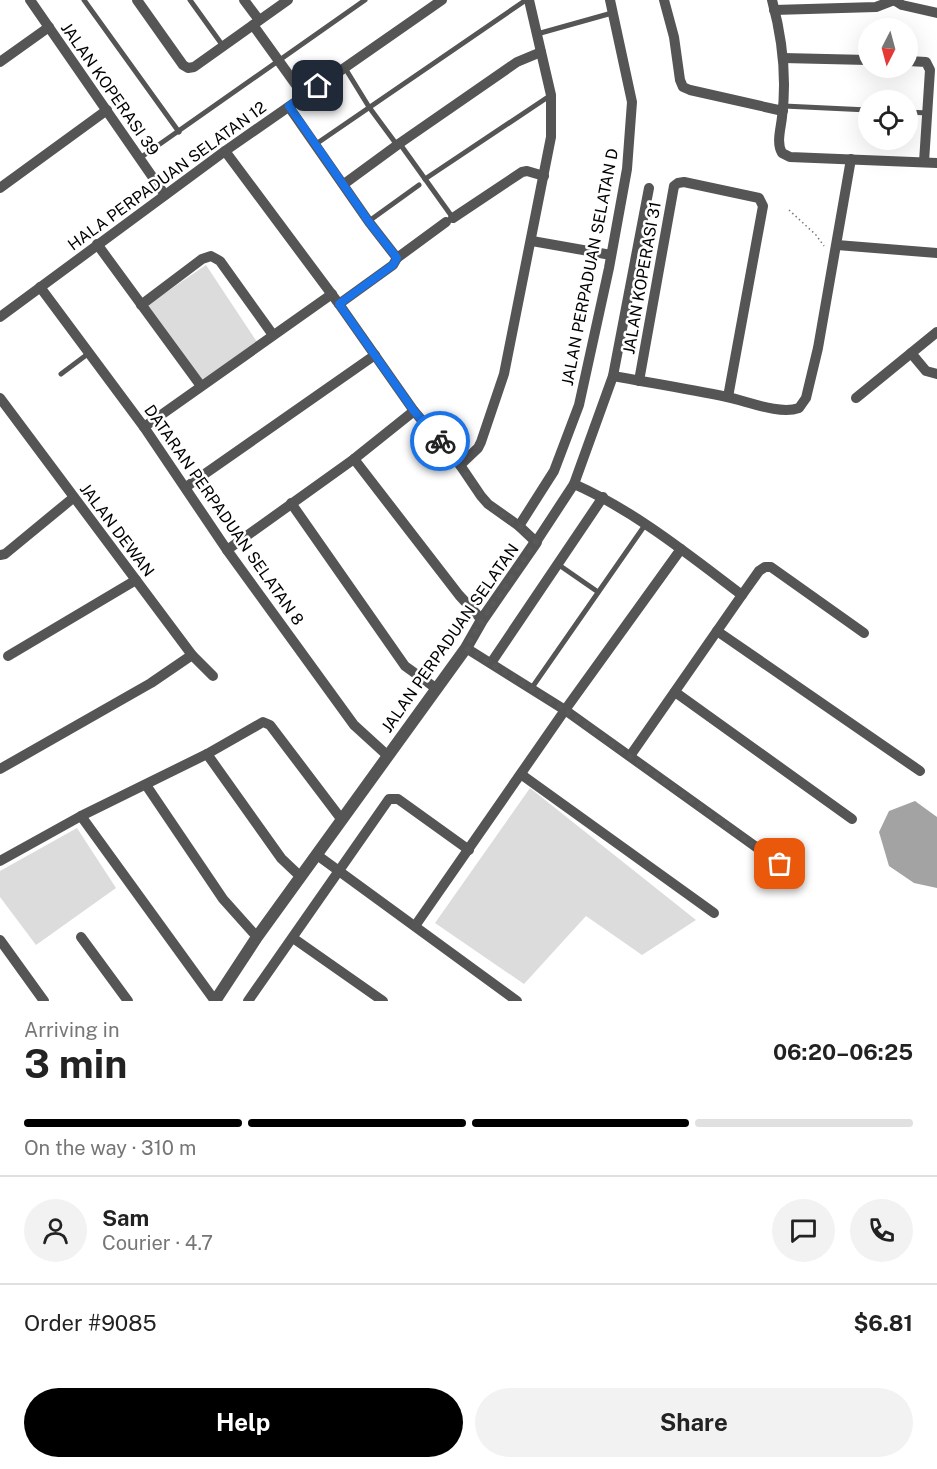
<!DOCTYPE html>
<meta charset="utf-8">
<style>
body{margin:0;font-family:"Public Sans",sans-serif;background:#f2f2f2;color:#222;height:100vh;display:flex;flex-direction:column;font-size:22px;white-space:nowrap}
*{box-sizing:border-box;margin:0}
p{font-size:20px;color:#767676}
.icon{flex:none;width:33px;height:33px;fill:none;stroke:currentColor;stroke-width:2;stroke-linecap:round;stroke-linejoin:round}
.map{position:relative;height:1001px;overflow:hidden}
.details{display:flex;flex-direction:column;background:#fff;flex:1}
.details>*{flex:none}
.needle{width:39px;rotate:186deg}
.buttons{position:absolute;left:858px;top:18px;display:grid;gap:12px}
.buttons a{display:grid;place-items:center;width:60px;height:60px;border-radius:50%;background:#fff;box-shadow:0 6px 24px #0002;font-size:30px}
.pin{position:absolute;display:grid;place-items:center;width:51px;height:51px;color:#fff;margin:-26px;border-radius:12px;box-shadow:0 3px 9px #0006}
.courier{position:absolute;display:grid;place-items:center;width:60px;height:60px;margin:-30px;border:4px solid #1a73e8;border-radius:50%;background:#fff;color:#222;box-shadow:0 2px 8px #0007}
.head em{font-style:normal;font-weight:700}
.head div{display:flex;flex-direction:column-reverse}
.head{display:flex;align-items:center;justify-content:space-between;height:102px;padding:0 24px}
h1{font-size:39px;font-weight:700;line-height:45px}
.bar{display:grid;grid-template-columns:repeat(4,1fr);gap:9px 6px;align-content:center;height:72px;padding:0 24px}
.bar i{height:8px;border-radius:4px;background:#e0e0e0}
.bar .active{background:#000}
.bar p{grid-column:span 4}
.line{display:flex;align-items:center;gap:15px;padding:0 24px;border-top:2px solid #e0e0e0}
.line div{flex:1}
.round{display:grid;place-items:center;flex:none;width:63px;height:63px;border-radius:32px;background:#f2f2f2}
.primary-button{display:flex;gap:12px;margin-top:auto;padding:12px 24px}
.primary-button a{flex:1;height:69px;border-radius:36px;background:#000;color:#fff;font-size:24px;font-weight:700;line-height:69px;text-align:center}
.primary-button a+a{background:#f2f2f2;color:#222}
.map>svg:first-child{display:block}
.green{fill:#dcdcdc}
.water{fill:#a3a3a3}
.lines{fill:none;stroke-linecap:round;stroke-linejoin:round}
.path{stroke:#777;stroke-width:1.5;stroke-dasharray:1.5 3;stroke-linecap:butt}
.service{stroke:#555;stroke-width:5}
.minor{stroke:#555;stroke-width:10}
.tertiary{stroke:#555;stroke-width:12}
.done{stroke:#595959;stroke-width:6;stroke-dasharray:0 10.8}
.route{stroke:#1a73e8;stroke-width:8}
.labels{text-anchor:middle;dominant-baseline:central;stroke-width:5;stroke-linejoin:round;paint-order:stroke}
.street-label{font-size:16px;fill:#000;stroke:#fff}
</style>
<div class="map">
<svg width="937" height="1001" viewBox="0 0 937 1001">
<rect width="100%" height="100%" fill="#fff"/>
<g class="green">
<path d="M206,265L259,345L201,384L146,306Z"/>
<path d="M530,788L696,920L642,955L586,916L524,984L435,923Z"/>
<path d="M77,828L116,888L36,945L0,897V871Z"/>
</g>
<path class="water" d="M915,801L937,817V888L914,883L889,866L879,832L889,811Z"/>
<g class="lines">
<path class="path" d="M789,210L816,235L824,246"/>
<g class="service">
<path d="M84,0L179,132"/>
<path d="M190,0L223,46"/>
<path d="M537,34L612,13"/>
<path d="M345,68L369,107L397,145"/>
<path d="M784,106L868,110"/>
<path d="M908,112L927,113"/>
<path d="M316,144L526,0"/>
<path d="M400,144L453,218"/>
<path d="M140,158L365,0"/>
<path d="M425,179L551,95"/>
<path d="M369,221L419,185"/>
<path d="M61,374L89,353"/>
<path d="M559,565L598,592"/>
<path d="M531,689L645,525"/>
</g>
<g class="minor">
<path d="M30,0L165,195"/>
<path d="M137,0L183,65L188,68L194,67L288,0"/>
<path d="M244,0L259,20"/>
<path d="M664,0L674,37L680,80L683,87L690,90L783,111"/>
<path d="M772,0C782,37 787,78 782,117C781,128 776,143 782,153L790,157L937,163"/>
<path d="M894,0L902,5L937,13"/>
<path d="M774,10L876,7L894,0"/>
<path d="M253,25L304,96"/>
<path d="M783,58L868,60"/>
<path d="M908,61L926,62L930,70L924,162"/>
<path d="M0,62L49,27"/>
<path d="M289,107L369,222L397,258L446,222"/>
<path d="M225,151L339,304L414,411L460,465L481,496L488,504L519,526L536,542L574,484L613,376L649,188"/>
<path d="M344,184L400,143L517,62L541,52"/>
<path d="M0,188L107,110"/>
<path d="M453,218L522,172L527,171L544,176"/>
<path d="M532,241L611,255"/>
<path d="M97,244L201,386"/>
<path d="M837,245L937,253"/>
<path d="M40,287L144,427L227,550L354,725L388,756"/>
<path d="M339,304L393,265L397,258"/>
<path d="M141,305L202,259L211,256L220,261L273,335"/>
<path d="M0,317L225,151L442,0"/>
<path d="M911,353L926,371L937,374"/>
<path d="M613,376C651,383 689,389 727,397C747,401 779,415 799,408L806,398L818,348L851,159"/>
<path d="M639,381L674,186L678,183L684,182L759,198L763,206L728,397"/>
<path d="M0,398L192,655L213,676"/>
<path d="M856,398L937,332"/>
<path d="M144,427L332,294"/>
<path d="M354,459L459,595L482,620"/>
<path d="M460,465L478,448L481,442L504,374L551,137V95L529,0"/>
<path d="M574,484C635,511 689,555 742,595"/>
<path d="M186,487L375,355"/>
<path d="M291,503L405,666L437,689"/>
<path d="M519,526L554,471L579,405L609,268L627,169L632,102L610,0"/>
<path d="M227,550L354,459L414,411"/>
<path d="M0,555L5,554L73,498"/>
<path d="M717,631L920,771"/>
<path d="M466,648L565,710L780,864"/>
<path d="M8,656L136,580"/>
<path d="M491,663L603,497"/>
<path d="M675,692L852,819"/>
<path d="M207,754L281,858L301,877"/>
<path d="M630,756L742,595L759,571L765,567H771L864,633"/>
<path d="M0,769L151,683L192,655"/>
<path d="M522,775L714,913"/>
<path d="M146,785L223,899L257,937"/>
<path d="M81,816L215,1001"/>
<path d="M317,855L517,1001"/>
<path d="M0,861L81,816L207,754L263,722L270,725L342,820"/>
<path d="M415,926L565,710L681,549"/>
<path d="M81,937L128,1001"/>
<path d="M293,938L383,1001"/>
<path d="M0,940L44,1001"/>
<path d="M248,1001L389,799H398L469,850"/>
</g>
<path class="tertiary" d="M215,1001L257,937L466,648L482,620L536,542"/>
</g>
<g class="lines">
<path class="done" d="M440,441L460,465L488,504L519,526L536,542L482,620L466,648L565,710L780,864"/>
<path class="route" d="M318,86L289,106L369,222L397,258L393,265L339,304L414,411L440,441"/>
</g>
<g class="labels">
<g class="street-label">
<text transform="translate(110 89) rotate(55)">JALAN KOPERASI 39</text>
<text transform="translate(167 176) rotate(-36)">HALA PERPADUAN SELATAN 12</text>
<text transform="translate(590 267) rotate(-79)">JALAN PERPADUAN SELATAN D</text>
<text transform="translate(642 278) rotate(-80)">JALAN KOPERASI 31</text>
<text transform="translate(224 515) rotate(55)">DATARAN PERPADUAN SELATAN 8</text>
<text transform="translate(117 530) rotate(53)">JALAN DEWAN</text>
<text transform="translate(450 638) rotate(-55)">JALAN PERPADUAN SELATAN</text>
</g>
</g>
</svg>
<div class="buttons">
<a><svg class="needle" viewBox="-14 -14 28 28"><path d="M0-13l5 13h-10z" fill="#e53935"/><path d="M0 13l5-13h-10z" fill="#767676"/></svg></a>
<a><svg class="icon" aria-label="locate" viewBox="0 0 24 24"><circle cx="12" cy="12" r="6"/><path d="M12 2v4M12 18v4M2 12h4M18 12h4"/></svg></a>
</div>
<div class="pin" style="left:780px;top:864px;background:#ea580c"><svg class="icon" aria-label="bag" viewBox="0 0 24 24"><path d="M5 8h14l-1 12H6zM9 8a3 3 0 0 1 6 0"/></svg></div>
<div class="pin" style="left:318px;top:86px;background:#1f2937"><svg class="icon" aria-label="home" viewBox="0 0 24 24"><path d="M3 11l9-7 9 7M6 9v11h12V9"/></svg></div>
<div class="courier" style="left:440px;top:441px"><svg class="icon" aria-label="bike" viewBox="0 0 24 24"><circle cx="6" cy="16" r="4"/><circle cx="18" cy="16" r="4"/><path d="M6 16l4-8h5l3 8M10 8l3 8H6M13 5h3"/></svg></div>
</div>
<section class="details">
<div class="head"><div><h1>3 min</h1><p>Arriving in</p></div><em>06:20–06:25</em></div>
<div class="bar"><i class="active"></i><i class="active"></i><i class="active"></i><i></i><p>On the way · 310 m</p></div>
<div class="line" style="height:108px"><a class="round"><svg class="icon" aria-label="person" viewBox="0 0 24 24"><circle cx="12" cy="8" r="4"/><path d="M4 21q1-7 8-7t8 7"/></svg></a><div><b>Sam</b><p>Courier · 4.7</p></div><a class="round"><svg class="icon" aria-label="chat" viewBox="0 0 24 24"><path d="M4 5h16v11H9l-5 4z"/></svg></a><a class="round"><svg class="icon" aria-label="phone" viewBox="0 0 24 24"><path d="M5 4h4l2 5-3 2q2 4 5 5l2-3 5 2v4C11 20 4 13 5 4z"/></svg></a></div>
<div class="line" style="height:78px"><div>Order #9085</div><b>$6.81</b></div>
<div class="primary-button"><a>Help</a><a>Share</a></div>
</section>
